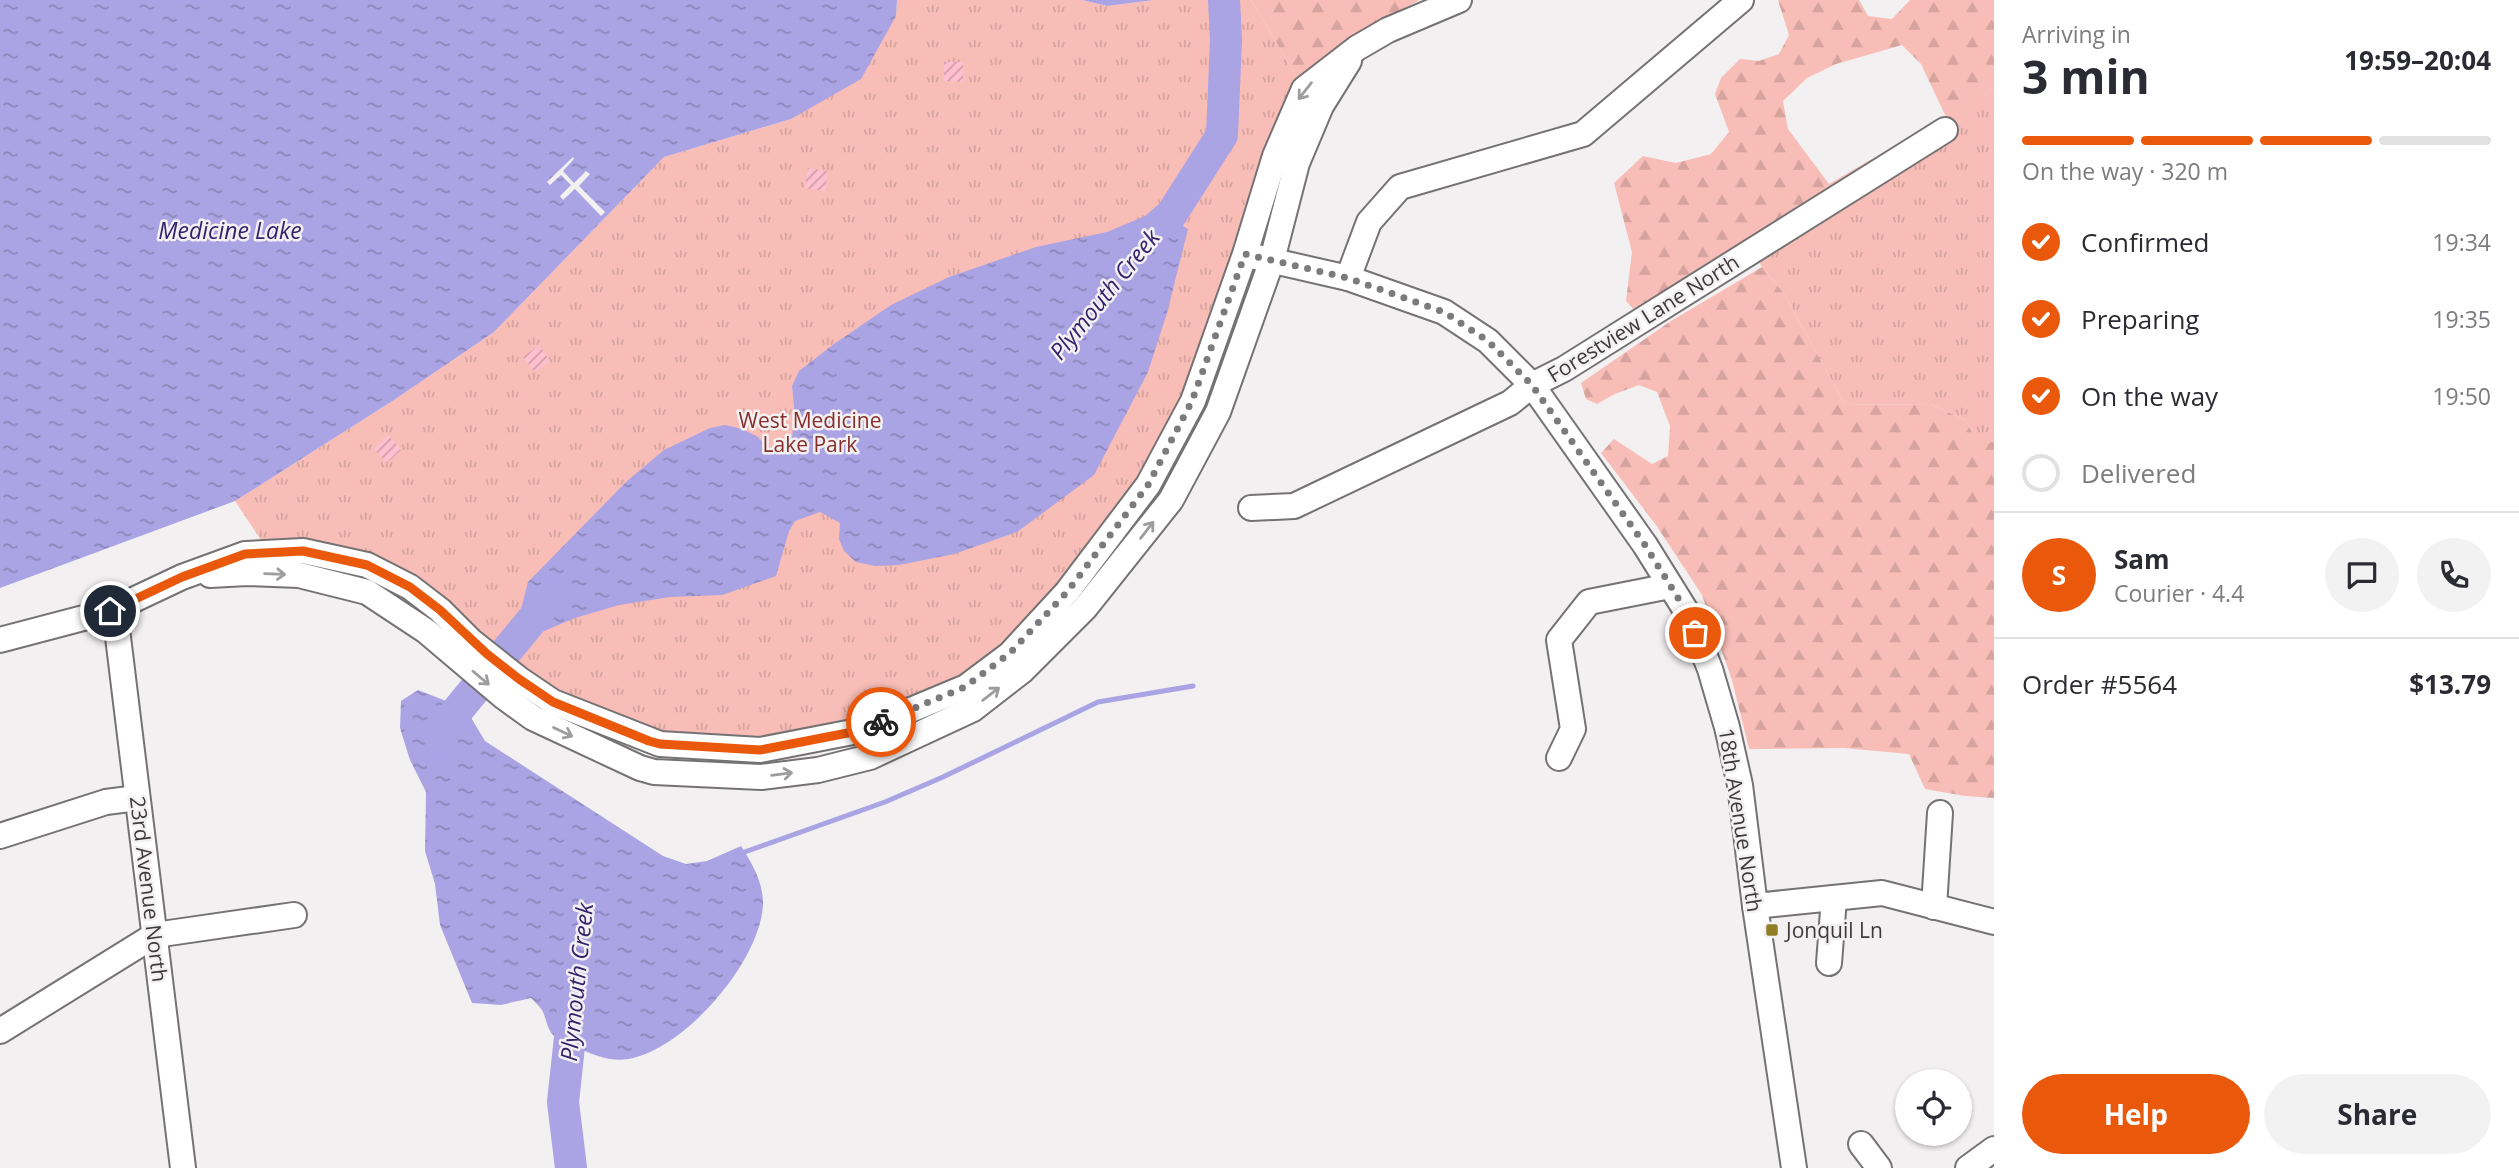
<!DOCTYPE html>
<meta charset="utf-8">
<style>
body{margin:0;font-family:"Open Sans",sans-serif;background:#f2f2f3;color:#2b2b33;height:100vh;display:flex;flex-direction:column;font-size:26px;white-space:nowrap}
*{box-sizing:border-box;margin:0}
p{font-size:23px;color:#7c7c81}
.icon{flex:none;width:38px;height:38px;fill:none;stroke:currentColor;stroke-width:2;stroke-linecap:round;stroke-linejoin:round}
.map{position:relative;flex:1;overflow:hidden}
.panel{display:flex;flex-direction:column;background:#fff;width:525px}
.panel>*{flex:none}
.controls{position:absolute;left:1895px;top:1069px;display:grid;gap:14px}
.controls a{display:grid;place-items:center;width:77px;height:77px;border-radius:50%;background:#fff;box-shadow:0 2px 5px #0004;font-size:35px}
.pin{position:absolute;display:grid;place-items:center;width:60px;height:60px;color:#fff;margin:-30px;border:4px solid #fff;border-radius:50%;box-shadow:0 2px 7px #0007}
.courier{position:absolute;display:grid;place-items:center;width:70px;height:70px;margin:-35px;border:5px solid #ea580c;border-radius:50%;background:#fff;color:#222;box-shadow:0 2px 9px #0007}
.head em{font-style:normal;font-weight:700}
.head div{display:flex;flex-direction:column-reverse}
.head{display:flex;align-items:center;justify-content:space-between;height:119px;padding:0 28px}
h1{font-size:46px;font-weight:700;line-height:52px}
.bar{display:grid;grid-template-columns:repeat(4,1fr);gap:10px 7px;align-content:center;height:84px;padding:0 28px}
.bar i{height:9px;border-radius:5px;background:#e1e1e2}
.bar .on{background:#ea580c}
.bar p{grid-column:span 4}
.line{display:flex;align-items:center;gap:18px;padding:0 28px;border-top:2px solid #e1e1e2}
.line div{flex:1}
.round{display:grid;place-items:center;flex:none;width:74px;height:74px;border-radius:37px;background:#f2f2f3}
ol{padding:0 28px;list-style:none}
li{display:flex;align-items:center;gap:21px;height:77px}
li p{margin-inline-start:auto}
li .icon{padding:7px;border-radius:50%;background:#ea580c;color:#fff;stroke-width:4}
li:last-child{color:#7c7c81}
li i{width:38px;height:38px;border:4px solid #e1e1e2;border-radius:50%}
.button{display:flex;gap:14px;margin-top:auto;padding:14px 28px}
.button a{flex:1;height:80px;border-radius:42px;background:#ea580c;color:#fff;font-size:28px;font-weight:700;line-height:80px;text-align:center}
.button a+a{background:#f2f2f3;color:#2b2b33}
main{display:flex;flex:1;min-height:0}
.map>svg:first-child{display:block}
.forest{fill:url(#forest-firs)}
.park{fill:url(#park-tufts)}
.water{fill:url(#water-ripples)}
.pier{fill:#f3f0f2}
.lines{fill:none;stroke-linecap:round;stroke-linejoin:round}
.stream{stroke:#aaa3e4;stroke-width:5}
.river{stroke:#aaa3e4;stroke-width:32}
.building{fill:url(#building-hatch)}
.minor-casing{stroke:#757274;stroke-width:28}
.minor{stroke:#fff;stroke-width:24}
.oneway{stroke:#9e9d9e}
.done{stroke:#7c7a7c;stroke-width:7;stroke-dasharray:0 12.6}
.route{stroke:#ea580c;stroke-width:9}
.poi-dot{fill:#907e25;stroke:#f3f0f2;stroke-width:2.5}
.labels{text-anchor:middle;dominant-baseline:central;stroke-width:5;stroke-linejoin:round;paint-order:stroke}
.street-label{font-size:21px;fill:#3c3b3c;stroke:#f3f0f2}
.park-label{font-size:21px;fill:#872e2b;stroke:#f3f0f2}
.poi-label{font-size:21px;fill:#3c3b3c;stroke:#f3f0f2;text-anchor:start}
.water-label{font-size:23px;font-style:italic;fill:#34226c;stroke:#f3f0f2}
</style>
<main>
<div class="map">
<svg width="1994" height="1168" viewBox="0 0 1994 1168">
<defs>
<pattern id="forest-firs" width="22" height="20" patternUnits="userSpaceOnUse" patternTransform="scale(1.75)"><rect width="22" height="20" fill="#f8bdb7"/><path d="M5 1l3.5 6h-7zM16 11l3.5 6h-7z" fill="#d6a39e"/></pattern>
<pattern id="park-tufts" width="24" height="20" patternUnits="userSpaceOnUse" patternTransform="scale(1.75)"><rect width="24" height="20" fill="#f8bdb7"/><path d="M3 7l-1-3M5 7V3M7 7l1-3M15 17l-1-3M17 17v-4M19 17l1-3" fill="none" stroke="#d6a39e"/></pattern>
<pattern id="water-ripples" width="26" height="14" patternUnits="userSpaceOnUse" patternTransform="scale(1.75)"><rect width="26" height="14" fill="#aaa3e4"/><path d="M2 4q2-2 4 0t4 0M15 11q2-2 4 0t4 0" fill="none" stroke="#8c86ba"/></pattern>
<pattern id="building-hatch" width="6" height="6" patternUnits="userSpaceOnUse" patternTransform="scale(1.75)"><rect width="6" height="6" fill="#fec0d0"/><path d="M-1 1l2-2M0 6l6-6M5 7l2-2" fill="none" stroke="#cf9daa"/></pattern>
</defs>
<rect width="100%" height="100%" fill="#f3f0f2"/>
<g class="forest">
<path d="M1251,0H1420L1348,38L1315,64L1304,89Z"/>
<path d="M1778,0H1859L1868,16L1892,19L1910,0H1994V88L1946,117L1921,64L1902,45L1836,64L1807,78L1783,101L1788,129L1829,184L1820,198L1638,314L1626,301L1632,252L1614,183L1643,156L1676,163L1711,154L1729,132L1715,94L1721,78L1740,59L1759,61L1779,54L1789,35Z"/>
<path d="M1762,267L1783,292L1845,405L1930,404L1966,420L1988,443L1994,441V798L1965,796L1925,789L1909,754L1844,748L1749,749L1732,680L1702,595L1656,525L1601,453L1614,439L1652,464L1668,456L1670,426L1657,392L1639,385L1615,394L1597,404L1586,399L1581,383L1671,321Z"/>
</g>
<g class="park">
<path d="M897,0H1082L1107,6L1154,0H1251L1304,89L1148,485L966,687L760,750L660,744L553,702L410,587L269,552L235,501L394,400L494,332L664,157L791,119L896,16Z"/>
<path d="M1994,88V441L1988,443L1975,440L1966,420L1930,404L1845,405L1783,292L1762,267L1748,244L1820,198L1829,184Z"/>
</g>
<g class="water">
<path d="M0,0H897L896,16L861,79L791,119L664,157L494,332L394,400L235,501L0,588Z"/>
<path d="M1082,0H1154L1107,6Z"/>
<path d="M1157,211L1188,229L1167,313L1148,372L1094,475L1017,532L954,554L899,565L875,566L856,562L844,551L839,539L840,523L820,512L795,521L789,531L776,576L722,595L670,597L619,605L575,618L537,634L518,621L528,582L627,481L664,450L710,428L725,425L742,429L758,437L772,453L791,444L795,416L792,386L799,371L834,344L891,305L949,277L1036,247L1107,232Z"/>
<path d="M418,690L446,701L470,716L485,741L663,856L686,864L707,861L741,846C752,863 764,884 763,905C760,962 684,1050 628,1059C611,1062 592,1055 577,1047C570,1044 558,1040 553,1035C547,1029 546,1017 542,1010C539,1006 535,1002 531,998L501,1005L472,1003L440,925L435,884L425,851L426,792L410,760L400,728L401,701Z"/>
</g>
<path class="pier" d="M573,157L574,159L563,171L574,183L586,171L590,174L579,186L605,212L601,216L575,189L563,200L560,196L571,185L561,175L550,185L547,182Z"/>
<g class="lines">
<path class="stream" d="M739,854L885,802L943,777L1098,702L1193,686"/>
<g class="river">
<path d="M1138,246L1145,237L1171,215L1222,135L1226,40L1224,0"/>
<path d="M442,743L438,734L555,592"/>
<path d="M571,1168L563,1102L574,1000"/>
</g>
</g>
<g class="building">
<path d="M944,62H963V82L944,81Z"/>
<path d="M808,168L828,171L825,191L805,188Z"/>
<path d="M539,345L550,361L535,372L523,357Z"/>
<path d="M388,435L401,450L387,463L374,449Z"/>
</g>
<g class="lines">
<g class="minor-casing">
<g id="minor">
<path d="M1256,257L1348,278L1444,312L1488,341L1532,385L1645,545L1688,614L1710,669L1727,727L1740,785L1755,906L1794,1168"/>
<path d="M1348,278L1369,222L1400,187L1583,134L1741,0"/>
<path d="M1251,508L1294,506L1510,403L1532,385L1564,369L1945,130"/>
<path d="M210,575L247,573L299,575L367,592L426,631L504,697L533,718L640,768L654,772L761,777L818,770L870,757L973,709L1022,671L1085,608L1171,500L1218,412L1272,260L1297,163L1321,106L1349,61"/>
<path d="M110,611L118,637L183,1168"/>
<path d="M0,640L110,611L182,577L245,554L303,551L367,565L410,587L440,610L471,641L519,679L553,702L660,744L760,750L863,730L966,687L1010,654L1067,592L1148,485L1193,401L1245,254L1275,156L1304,89L1357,48L1388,30L1459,0"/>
<path d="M1559,758L1573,729L1559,640L1589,602L1670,586"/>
<path d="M0,836L106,802L137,798"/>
<path d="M1755,906L1882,893L1994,922"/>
<path d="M1934,907L1940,813"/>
<path d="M1829,963L1834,898"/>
<path d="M0,1031L155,935L294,915"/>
<path d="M1861,1144L1879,1168"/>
<path d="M1968,1168L1994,1149"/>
</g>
</g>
<use href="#minor" class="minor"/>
</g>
<defs><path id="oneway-shaft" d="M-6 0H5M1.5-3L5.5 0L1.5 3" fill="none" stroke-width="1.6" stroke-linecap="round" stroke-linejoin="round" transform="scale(1.75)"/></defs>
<g class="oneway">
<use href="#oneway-shaft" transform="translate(1305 91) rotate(128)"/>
<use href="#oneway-shaft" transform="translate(1147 530) rotate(-52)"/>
<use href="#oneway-shaft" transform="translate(275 574) rotate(2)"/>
<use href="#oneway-shaft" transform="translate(481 678) rotate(40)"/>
<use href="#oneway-shaft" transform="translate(991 694) rotate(-38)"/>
<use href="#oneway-shaft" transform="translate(563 732) rotate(25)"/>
<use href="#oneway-shaft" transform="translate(782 774) rotate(-7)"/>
</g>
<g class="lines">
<path class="done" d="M881,722L965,687L1010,653L1067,592L1148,485L1192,401L1245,254L1348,278L1444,312L1488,341L1532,385L1645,545L1688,614L1695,633"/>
<path class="route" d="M110,611L182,577L245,554L303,551L367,565L410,587L440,610L487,654L519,679L553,702L649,741L660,744L760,750L863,730L881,722"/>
</g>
<rect class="poi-dot" x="1765" y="923" width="14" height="14" rx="3.5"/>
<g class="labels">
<g class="street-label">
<text transform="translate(1643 318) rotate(-32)">Forestview Lane North</text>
<text transform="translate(1741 820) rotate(81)">18th Avenue North</text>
<text transform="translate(149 889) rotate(83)">23rd Avenue North</text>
</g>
<g class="park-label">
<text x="810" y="420">West Medicine<tspan x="810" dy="24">Lake Park</tspan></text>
</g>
<g class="poi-label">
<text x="1786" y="930">Jonquil Ln</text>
</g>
<g class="water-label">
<text x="230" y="230">Medicine Lake</text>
<text transform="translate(1104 294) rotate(-51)">Plymouth Creek</text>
<text transform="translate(576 982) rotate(-84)">Plymouth Creek</text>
</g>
</g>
</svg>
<div class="controls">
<a><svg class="icon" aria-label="locate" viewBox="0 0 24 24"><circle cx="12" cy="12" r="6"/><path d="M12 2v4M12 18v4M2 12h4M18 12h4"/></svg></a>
</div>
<div class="pin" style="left:1695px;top:633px;background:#ea580c"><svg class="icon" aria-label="bag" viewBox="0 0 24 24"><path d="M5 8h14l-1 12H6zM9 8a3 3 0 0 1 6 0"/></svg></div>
<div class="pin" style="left:110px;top:611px;background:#1f2937"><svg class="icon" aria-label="home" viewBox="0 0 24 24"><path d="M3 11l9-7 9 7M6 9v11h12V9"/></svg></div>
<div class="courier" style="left:881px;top:722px"><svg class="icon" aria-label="bike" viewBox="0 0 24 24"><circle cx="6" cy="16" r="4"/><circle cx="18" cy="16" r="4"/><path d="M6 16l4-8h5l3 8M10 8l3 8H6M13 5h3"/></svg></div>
</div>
<section class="panel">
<div class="head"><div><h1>3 min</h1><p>Arriving in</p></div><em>19:59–20:04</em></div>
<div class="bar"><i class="on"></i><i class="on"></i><i class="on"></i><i></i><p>On the way · 320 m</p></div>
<ol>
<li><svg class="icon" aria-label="check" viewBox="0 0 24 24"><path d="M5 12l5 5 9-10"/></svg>Confirmed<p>19:34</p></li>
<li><svg class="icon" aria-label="check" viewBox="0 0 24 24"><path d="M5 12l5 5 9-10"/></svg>Preparing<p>19:35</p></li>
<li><svg class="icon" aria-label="check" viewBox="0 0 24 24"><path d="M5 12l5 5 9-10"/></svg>On the way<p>19:50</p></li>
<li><i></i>Delivered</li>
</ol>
<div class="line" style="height:126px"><b class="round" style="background:#ea580c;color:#fff">S</b><div><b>Sam</b><p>Courier · 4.4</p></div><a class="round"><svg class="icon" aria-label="chat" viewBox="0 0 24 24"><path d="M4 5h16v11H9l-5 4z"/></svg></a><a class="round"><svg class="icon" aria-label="phone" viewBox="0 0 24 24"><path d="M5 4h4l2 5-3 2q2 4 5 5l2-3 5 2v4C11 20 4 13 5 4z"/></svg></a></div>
<div class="line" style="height:91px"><div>Order #5564</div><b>$13.79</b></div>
<div class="button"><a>Help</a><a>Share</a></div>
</section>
</main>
